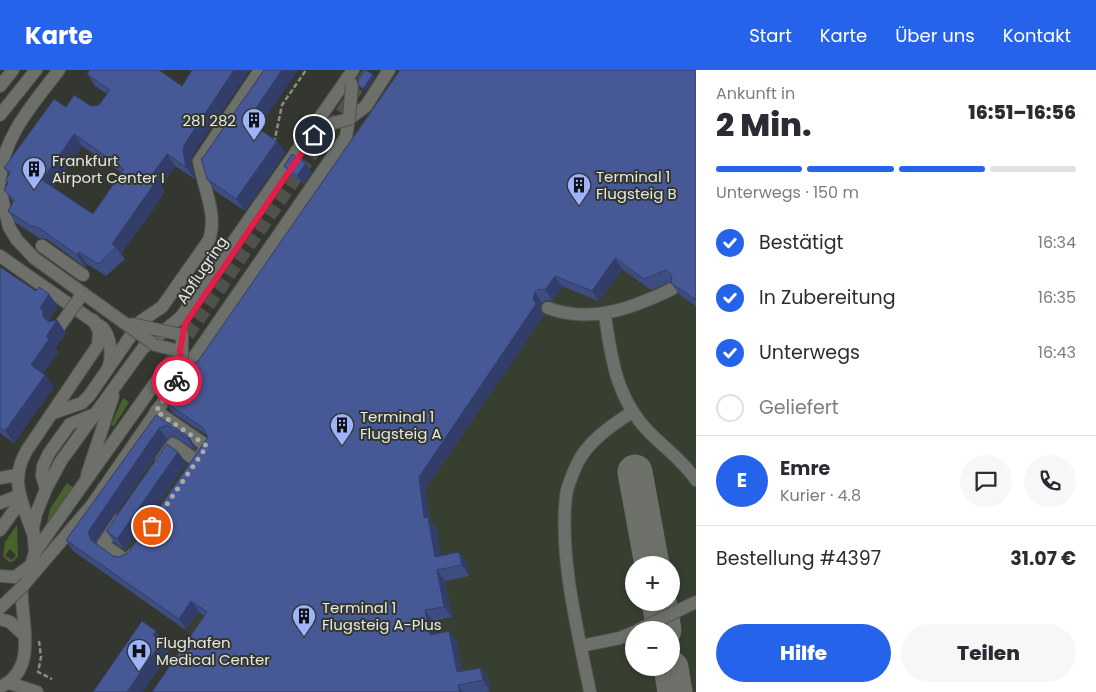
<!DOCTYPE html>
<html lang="de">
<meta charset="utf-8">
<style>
body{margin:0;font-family:Poppins,sans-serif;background:#f7f7f7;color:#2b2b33;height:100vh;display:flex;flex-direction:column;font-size:19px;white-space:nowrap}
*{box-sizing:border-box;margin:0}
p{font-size:16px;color:#7c7c81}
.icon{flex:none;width:28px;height:28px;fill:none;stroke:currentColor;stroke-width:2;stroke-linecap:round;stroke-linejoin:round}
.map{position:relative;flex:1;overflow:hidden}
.details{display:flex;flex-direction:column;background:#fff;width:400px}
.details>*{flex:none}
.controls{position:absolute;left:625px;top:486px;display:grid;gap:10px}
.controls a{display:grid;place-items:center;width:55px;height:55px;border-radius:50%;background:#fff;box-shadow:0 2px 8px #0003;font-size:25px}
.pin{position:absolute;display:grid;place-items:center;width:42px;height:42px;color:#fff;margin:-21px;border:2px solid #fff;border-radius:50%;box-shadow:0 1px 5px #0007}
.courier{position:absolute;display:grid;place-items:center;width:50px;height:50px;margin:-25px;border:4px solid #e11d48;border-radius:50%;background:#fff;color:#222;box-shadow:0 1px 6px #0007}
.summary em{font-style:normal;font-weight:800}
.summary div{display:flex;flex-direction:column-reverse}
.summary{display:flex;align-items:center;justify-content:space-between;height:85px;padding:0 20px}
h1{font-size:32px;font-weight:800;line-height:38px}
.bar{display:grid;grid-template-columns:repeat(4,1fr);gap:8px 5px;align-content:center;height:60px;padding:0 20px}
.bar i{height:6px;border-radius:4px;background:#e1e1e2}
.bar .selected{background:#2563eb}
.bar p{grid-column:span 4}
.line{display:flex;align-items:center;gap:12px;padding:0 20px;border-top:1px solid #e1e1e2}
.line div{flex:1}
.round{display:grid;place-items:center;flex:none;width:52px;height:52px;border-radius:26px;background:#f7f7f7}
ol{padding:0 20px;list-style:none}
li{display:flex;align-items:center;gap:15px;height:55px}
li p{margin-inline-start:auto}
li .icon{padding:5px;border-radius:50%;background:#2563eb;color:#fff;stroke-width:4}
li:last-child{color:#7c7c81}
li i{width:28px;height:28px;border:2px solid #e1e1e2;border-radius:50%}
.button{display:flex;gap:10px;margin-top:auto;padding:10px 20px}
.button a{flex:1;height:58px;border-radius:30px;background:#2563eb;color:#fff;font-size:20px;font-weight:800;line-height:58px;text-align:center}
.button a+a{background:#f7f7f7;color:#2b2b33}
header{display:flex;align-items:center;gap:30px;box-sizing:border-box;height:70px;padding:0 25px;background:#2563eb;color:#fff}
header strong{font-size:24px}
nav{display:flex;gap:28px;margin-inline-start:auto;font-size:18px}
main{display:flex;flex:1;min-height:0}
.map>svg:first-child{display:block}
.built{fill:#373f31;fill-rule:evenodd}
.green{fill:#48622e;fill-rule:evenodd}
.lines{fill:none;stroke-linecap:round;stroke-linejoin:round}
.taxiway{stroke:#6e716a;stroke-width:35}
.minor-tunnel{stroke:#4e524a;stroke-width:12;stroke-dasharray:12 6;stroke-linecap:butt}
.minor-casing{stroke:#50534c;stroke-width:14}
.path{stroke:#8a8d87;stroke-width:2.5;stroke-dasharray:5 2.5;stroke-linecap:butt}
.minor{stroke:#6d6f6b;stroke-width:12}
.minor-bridge-casing{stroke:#50534c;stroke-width:14;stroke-linecap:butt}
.minor-bridge{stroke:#6d6f6b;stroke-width:12}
.wall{fill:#3d4c81;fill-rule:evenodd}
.shaded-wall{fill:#323e69}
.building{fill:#475896;stroke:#323e69;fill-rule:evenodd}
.done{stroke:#a7aba5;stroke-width:5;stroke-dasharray:0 9}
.route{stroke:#e11d48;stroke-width:6}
.labels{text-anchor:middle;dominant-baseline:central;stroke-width:4;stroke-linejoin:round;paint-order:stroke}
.poi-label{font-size:15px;fill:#e6e9e4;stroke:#33372f;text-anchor:start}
.street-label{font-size:15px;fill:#e6e9e4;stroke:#33372f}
</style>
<header>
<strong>Karte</strong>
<nav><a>Start</a><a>Karte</a><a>Über uns</a><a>Kontakt</a></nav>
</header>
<main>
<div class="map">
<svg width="696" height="622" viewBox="0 0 696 622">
<rect width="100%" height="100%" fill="#33372f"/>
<path class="built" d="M398,0H696V622H167L201,572L73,481L176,338L181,313ZM634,495H671V532H634ZM634,560H671V598H634Z"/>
<g class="green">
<path d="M123,328L129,332L114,356L111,355Z"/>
<path d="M67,413L77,420L45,461L50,439Z"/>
<path d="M17,455L18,486L14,491L9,492L3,486L5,472ZM10,479L16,485L12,490L5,485Z"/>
</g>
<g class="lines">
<g class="taxiway">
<path d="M635,402L652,495"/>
<path d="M659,532L664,560"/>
<path d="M671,598L675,622"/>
</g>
<path class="minor-tunnel" d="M168,295L370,0"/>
<g class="minor-casing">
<g id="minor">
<path d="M0,16L13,0"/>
<path d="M0,45L36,0"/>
<path d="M0,111C2,67 34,33 59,0"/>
<path d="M42,176L83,205"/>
<path d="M0,186L103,258C111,268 112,284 109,296"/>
<path d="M548,238C591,254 633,238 672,219"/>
<path d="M605,245C611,289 617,330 650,363C666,379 683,391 696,410"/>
<path d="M156,341L207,376L201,385"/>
<path d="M53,343L82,333L89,326L141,251L162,237L209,170C218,144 203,117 199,91L260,0"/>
<path d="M161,391L173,374L197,391"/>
<path d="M87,405L113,326"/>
<path d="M0,408L17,405"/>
<path d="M46,419L42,406L43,396L49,383L70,354L95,344"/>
<path d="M0,433L20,425"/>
<path d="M119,450L103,474L125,490L129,489L133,484"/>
<path d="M0,460L15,439L20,425"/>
<path d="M32,461C22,431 9,410 27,380L98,275L99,261L93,250"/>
<path d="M35,482L168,295"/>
<path d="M0,506L15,507L31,495L35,482L33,458L36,444L46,419L61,391L143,278L181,247L353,0"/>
<path d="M27,511L92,435L346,67L349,49L366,36L389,0"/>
<path d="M0,549L10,552L24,565"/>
<path d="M638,560L696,532"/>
<path d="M581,576L620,568L634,562"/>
<path d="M9,613L37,622"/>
<path d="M0,617C42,598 18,546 22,511"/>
<path d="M590,622C578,562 559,487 566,426C567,416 573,403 577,394C588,371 611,356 632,342"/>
</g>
</g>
<g class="path">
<path d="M274,73L282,35L306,0"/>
<path d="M39,571L41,587L38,602L52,609"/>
</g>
<use href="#minor" class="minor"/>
<g class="minor-bridge-casing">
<g id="minor-bridge">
<path d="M314,65L330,54L349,49L352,14"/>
<path d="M0,119L9,157L17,170L34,188L155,275L180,281"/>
<path d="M132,254L182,265V304"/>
<path d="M59,257L83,223"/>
<path d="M0,538L26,513"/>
</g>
</g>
<use href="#minor-bridge" class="minor-bridge"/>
</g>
<g class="wall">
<path d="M90,0L192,86L191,93L195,109L175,96L161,116L165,122L121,184L125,189L106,206L87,194L85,197L47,169L39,168L16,153L8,141L13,132L4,120L8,113L9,104L4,98L66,37L99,35L107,24L95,16L87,4ZM82,76L122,103L93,144L53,118Z"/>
<path d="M264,0H298L258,58L277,71L285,83L245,141L215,121L207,109L202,89Z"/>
<path d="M696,0V236L679,224L671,213V212L651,220L622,199L599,231L562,216L553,231L546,230L542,233L540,240L544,245L426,418L430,451L436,458L441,486L467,493L469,506L445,511L452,547L433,551L435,564L457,572L462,601L480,598L488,609L490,621L485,622H152L204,546L199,542L186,560L73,481L66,470L156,345L189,367L196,378L195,380L174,366L167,369L95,473L113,486L119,487L128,483L208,367L207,365L173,343L165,332L180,310L177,305L198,291Z"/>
<path d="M284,96L312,102L304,114L290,105Z"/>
<path d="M0,197L36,221L49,224L58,236L49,249L51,252L57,250L66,263L55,278L58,282L43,303L45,305L54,317L14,373L0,363Z"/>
<path d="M178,382L186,393L125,480L114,472L106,461Z"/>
</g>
<g class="shaded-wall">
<path d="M234,0H250L192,86L191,93L195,109L186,97L183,81L184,75Z"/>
<path d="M282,0H298L255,63L247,51Z"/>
<path d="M373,4L375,7L365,22L363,19Z"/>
<path d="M74,64L82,76L50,122L42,110Z"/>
<path d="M277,71L285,83L245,141L236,129Z"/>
<path d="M167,84L175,96L161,116L165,122L121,184L116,177L112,174L151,106Z"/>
<path d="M306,93L312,102L304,114L297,106Z"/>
<path d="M79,182L87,194L85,197L77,185Z"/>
<path d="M615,188L622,199L599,231L592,221Z"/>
<path d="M555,206L562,216L553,231L545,220Z"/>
<path d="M535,222L542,233L540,240L544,245L426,418L430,451L436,458L443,498L435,487L424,448L419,407L533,229Z"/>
<path d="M49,224L58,236L49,249L52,253L57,250L66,263L55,278L58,282L40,307L31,295L46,267L43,247L40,238Z"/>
<path d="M45,305L54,317L14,373L5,361Z"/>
<path d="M159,358L167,369L95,473L91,470L88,462Z"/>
<path d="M189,367L196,378L195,380L188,369Z"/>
<path d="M178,382L186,393L125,480L117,469Z"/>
<path d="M459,482L467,493L469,506L462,495Z"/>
<path d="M437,500L445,511L452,547L444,537Z"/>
<path d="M191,531L199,542L186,560L179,549Z"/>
<path d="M425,540L433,551L437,576L430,565Z"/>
<path d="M156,561L170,583L143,622H127L153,565Z"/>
<path d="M449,561L457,572L464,613L457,602Z"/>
<path d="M480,598L488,609L490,621L483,610Z"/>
<path d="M458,615L463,622H460Z"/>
</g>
<g class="building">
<path d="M90,0H159L182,16L192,0H234L184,75L183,81L186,97L167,84L151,106L157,110L112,174L116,177L98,194L79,182L77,185L38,157L31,156L8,141L14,130L4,120L8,113L6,109L11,102L4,98L54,29L66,37L74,25L91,36L99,35L110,20L87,4ZM74,64L124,99L93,144L42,110Z"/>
<path d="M264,0H282L247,51L277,71L236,129L207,109L201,88L202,89Z"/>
<path d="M365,0L373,4L363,19L358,15V10Z"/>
<path d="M400,0H696V230L671,213L672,205L666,200L644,209L615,188L592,221L555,206L545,220L539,219L535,222L533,229L536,234L419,407L424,448L428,447L435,487L459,482L462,495L437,500L444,537L425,540L430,565L449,561L457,602L480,598L483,610L458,615L460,622H152L207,542L191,531L179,549L66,470L156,345L189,367L188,369L167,355L159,358L88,462L91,470L113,486L119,487L128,483L208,367L202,357L165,332L182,308L177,305L180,300L198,291Z"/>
<path d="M292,84L306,93L297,106L284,96Z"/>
<path d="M0,197L36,221L39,217L49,224L40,238L43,240V247L49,252L57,250L46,267L49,269L31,295L45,305L5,361L0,357Z"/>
<path d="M167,374L178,382L117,469L106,461Z"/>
<path d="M142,551L156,561L153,565L162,571L127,622H93Z"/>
</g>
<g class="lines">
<path class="done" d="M152,456L207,376L156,341L177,311"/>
<path class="route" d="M177,311L182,304L180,281L185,254L314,65"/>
</g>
<defs>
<g id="building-pin" transform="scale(1.25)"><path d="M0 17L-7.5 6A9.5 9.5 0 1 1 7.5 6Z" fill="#9db4fd" stroke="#33372f"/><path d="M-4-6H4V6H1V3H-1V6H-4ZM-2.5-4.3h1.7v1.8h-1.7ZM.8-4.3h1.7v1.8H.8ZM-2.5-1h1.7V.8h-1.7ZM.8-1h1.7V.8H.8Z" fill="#111"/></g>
<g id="hospital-pin" transform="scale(1.25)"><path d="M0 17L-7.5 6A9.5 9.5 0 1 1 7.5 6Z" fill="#9db4fd" stroke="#33372f"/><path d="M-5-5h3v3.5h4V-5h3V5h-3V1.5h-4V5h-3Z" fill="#111"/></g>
</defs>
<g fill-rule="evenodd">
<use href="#building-pin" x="254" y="50"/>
<use href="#building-pin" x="34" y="99"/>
<use href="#building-pin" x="579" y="115"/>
<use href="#building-pin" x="342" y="355"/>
<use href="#building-pin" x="304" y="546"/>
<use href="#hospital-pin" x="139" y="581"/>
</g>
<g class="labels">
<g class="poi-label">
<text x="236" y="50" text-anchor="end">281 282</text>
<text x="52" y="90">Frankfurt<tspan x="52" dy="17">Airport Center I</tspan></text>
<text x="596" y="106">Terminal 1<tspan x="596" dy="17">Flugsteig B</tspan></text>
<text x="360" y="346">Terminal 1<tspan x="360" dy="17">Flugsteig A</tspan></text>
<text x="322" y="537">Terminal 1<tspan x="322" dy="17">Flugsteig A-Plus</tspan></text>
<text x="156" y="572">Flughafen<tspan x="156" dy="17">Medical Center</tspan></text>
</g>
<g class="street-label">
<text transform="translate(202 200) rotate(-56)">Abflugring</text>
</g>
</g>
</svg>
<div class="controls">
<a>+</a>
<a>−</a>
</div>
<div class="pin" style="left:152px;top:456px;background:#ea580c"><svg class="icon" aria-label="bag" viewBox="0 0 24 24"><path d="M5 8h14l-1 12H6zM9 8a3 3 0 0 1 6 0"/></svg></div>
<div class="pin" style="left:314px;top:65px;background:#1f2937"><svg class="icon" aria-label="home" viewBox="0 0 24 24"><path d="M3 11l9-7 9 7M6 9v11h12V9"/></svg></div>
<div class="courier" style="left:177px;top:311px"><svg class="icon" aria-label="bike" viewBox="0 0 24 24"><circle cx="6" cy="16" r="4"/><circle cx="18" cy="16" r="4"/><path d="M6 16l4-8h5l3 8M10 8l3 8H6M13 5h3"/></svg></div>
</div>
<section class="details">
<div class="summary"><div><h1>2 Min.</h1><p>Ankunft in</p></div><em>16:51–16:56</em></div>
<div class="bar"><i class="selected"></i><i class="selected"></i><i class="selected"></i><i></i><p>Unterwegs · 150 m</p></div>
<ol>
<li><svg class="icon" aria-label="check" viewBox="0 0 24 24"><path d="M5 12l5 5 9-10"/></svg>Bestätigt<p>16:34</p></li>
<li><svg class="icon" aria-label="check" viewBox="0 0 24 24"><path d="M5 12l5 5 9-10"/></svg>In Zubereitung<p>16:35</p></li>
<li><svg class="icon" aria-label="check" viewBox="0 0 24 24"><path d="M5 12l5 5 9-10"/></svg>Unterwegs<p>16:43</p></li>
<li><i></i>Geliefert</li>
</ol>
<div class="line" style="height:90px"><b class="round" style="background:#2563eb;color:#fff">E</b><div><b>Emre</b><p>Kurier · 4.8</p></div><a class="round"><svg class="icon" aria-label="chat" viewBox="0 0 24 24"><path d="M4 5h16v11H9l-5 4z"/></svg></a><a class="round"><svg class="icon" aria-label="phone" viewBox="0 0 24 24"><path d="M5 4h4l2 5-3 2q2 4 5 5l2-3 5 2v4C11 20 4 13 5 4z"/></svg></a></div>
<div class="line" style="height:65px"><div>Bestellung #4397</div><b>31.07 €</b></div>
<div class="button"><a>Hilfe</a><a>Teilen</a></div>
</section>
</main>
